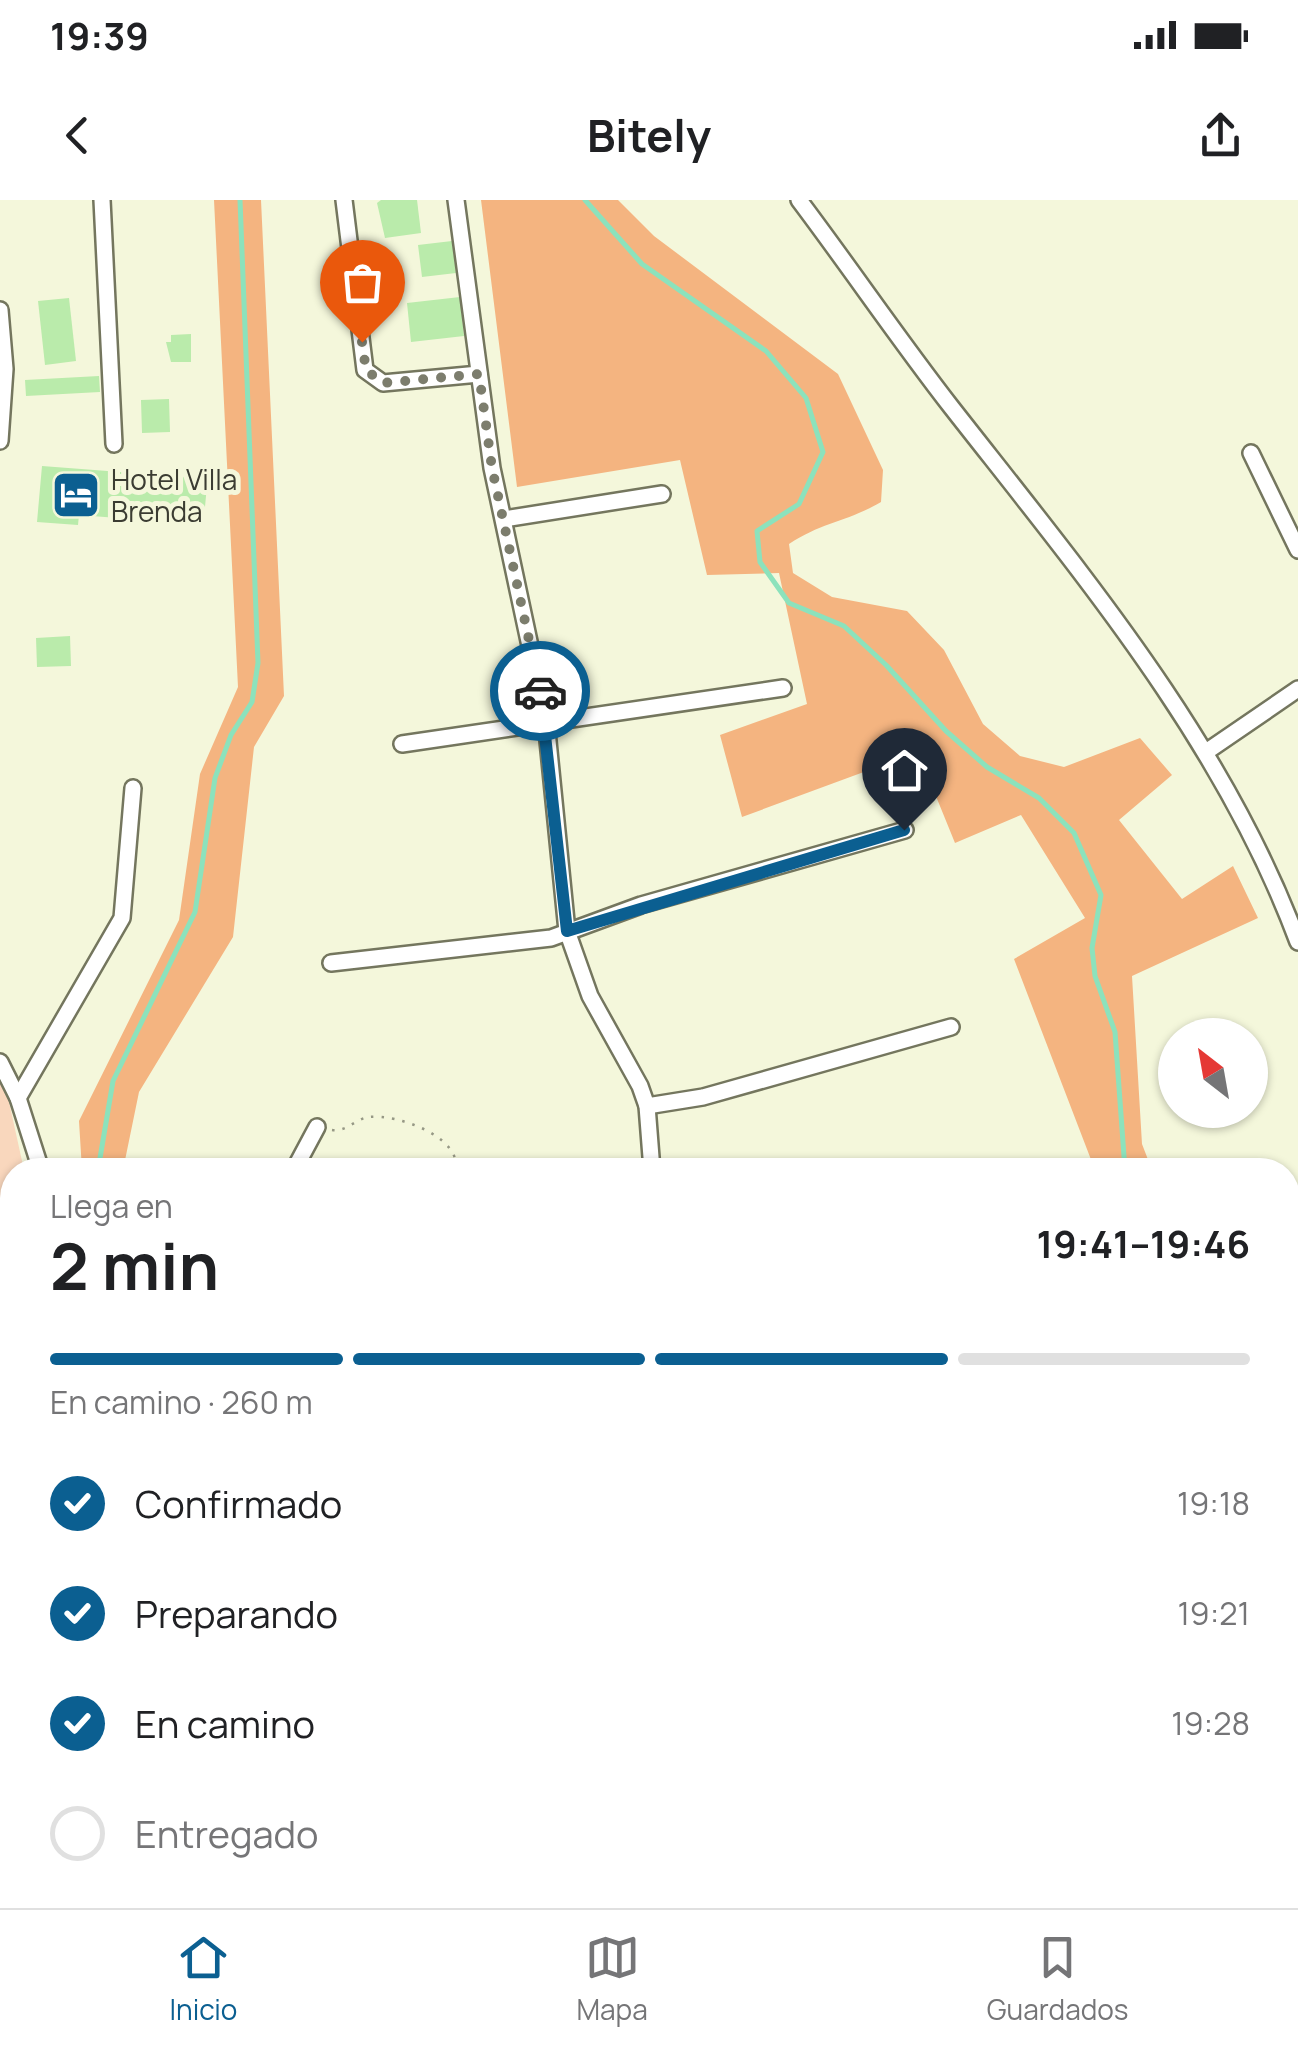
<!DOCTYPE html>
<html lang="es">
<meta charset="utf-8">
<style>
body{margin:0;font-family:Manrope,sans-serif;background:#f2f2f2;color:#202124;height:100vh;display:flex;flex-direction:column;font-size:38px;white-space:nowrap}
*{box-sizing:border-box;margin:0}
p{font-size:32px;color:#757577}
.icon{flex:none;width:55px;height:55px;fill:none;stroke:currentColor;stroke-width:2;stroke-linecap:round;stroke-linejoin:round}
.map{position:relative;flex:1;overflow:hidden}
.side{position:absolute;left:0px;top:958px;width:1300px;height:752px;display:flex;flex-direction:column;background:#fff;border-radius:40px 40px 0 0;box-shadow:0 2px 8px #0004}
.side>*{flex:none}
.needle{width:65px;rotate:329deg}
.fabs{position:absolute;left:1158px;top:818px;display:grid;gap:20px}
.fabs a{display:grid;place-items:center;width:110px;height:110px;border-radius:50%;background:#fff;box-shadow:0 2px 8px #0004;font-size:50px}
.pin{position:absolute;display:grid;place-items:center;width:85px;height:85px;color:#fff;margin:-102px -42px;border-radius:50% 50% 50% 0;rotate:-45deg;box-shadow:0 0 10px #0007}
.pin .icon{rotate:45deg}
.courier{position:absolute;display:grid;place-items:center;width:100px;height:100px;margin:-50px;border:8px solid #0b5f91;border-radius:50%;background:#fff;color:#222;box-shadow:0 2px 12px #0007}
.overview em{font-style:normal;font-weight:700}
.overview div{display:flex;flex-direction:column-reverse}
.overview{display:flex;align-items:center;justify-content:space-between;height:170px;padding:0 50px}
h1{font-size:65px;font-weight:700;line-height:75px}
.bar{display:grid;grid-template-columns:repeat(4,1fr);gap:15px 10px;align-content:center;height:120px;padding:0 50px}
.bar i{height:12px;border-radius:8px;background:#e0e0e0}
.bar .current{background:#0b5f91}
.bar p{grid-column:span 4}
ol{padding:0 50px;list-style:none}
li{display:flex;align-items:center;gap:30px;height:110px}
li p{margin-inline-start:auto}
li .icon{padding:10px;border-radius:50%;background:#0b5f91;color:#fff;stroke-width:4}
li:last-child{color:#757577}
li i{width:55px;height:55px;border:5px solid #e0e0e0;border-radius:50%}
.status{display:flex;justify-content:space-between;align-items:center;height:70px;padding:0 50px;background:#fff;direction:ltr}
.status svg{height:28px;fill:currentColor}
header{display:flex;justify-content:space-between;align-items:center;height:130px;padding:0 50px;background:#fff;font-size:45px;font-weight:700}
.menu{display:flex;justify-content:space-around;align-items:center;height:140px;border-top:2px solid #e0e0e0;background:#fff;font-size:28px;color:#757577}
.menu a{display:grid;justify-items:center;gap:5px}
.menu .current{color:#0b5f91}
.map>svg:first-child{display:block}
.green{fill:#f9d7bd}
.forest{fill:#f4b480}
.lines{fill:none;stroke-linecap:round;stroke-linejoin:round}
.stream{stroke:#8ce2bc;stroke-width:5}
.building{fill:#baebab}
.minor-casing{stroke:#74765e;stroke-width:20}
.path{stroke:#969885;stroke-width:2.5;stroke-dasharray:2.5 8;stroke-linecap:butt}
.minor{stroke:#fff;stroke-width:15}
.done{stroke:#7c7d6d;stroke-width:10;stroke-dasharray:0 18}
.route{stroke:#0b5f91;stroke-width:12}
.labels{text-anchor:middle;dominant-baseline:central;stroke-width:10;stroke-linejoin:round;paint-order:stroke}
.poi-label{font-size:28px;fill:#3b3c32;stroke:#f4f7db;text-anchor:start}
</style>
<div class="status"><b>19:39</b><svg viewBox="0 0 49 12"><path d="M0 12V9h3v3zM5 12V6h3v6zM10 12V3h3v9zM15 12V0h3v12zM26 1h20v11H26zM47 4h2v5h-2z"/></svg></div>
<header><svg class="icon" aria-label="back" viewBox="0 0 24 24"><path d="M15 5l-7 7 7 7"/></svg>Bitely<svg class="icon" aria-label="share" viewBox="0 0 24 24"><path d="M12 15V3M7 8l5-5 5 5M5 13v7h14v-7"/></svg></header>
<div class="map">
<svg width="1298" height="1708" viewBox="0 0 1298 1708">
<rect width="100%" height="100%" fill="#f4f7db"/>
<path class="green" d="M0,883L9,902L24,970H12V1539L0,1549Z"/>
<g class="forest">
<path d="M214,0H261L284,496L254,547L233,737L139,892L123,970H82L79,921L179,720L200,574L238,487Z"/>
<path d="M481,0H618L654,36L838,174L883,270L881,302C847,322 822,322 789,344L793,373L832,397L907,411L944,450L983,524L1020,556L1064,567L1140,538L1172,575L1119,620L1182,699L1233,666L1258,718L1132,776L1142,944L1152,970H1095L1014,759L1085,718L1021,615L955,643L918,552L742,617L720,535L807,504L779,373L707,375L680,260L517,287Z"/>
<path d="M1288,1120L1298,1132V1600L1288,1591Z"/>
</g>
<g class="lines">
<g class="stream">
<path d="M585,0L642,64L766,151L806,198L823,252L799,304L757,331L760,362L789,403L844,426L886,465L946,531L987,567L1039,598L1074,633L1101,695L1092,748L1095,776L1115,832L1125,970"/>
<path d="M98,970L113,881L195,712L215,578L231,535L252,502L258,463L240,0"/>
<path d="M1288,1274L1298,1342"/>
<path d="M955,1698L976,1708"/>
</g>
</g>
<g class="building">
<path d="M381,0H417L421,33L385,38L377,3Z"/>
<path d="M452,41L456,73L422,77L418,45Z"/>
<path d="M460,97L464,136L411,142L407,103Z"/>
<path d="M69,98L76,161L45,165L38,101Z"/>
<path d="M191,134V162H171L166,142H171V135Z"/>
<path d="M99,176L100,192L26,196L25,180Z"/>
<path d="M169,199L170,232L142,233L141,200Z"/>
<path d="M42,266L199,278L198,285H207L204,318L196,317L195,324L79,315L78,325L37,322Z"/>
<path d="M70,436L71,466L37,467L36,438Z"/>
<path d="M34,1698H62L68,1708H14Z"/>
</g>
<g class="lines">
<g class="minor-casing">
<g id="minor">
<path d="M102,0L114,244"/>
<path d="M344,0L365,170L383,183L479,174"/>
<path d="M456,0L492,268L546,521L567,731L590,796L640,886L647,906L652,970"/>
<path d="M799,0C851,69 899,140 952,208C1082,374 1224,542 1298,742"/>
<path d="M0,110L5,169L0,241"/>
<path d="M1251,253L1298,350"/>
<path d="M504,319L662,294"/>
<path d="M402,544L783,488"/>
<path d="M1206,552L1298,489"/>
<path d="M331,763L551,738L641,705L905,630"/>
<path d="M0,862L18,898L41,970"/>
<path d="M18,898L122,718L133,588"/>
<path d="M647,906L703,897L951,827"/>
<path d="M294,970L317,927"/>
<path d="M0,1564L12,1555"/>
<path d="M77,1698L85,1708"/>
<path d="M359,1698L367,1708"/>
<path d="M620,1698L629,1708"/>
<path d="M817,1698L840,1708"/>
<path d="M1170,1698L1211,1708"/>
<path d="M180,1708L200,1698"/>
<path d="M408,1708L423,1698"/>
<path d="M683,1708L690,1698"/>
</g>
</g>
<path class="path" d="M332,930C347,932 355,919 369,917C397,914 461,936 456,970"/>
<use href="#minor" class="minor"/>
</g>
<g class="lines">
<path class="done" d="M362,142L366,170L383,183L479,174L492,268L540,491"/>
<path class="route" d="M540,491L567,731L904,630"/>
</g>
<defs>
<g id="hotel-square" transform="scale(2.5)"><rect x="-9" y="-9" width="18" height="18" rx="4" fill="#0b5f91" stroke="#f4f7db"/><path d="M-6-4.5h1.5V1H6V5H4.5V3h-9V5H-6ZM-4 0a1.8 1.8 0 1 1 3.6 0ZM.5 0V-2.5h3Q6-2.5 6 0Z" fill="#fff"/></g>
</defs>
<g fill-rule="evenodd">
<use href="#hotel-square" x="76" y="295"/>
</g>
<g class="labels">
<g class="poi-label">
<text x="111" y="279">Hotel Villa<tspan x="111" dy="32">Brenda</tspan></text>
</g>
</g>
</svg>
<div class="fabs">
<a><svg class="needle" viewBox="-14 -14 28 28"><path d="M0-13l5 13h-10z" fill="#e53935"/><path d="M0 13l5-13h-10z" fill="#757577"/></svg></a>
</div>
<div class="pin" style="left:362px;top:142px;background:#ea580c"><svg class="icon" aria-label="bag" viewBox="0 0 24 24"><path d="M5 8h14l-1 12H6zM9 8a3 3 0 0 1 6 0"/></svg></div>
<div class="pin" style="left:904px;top:630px;background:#1f2937"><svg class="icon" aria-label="home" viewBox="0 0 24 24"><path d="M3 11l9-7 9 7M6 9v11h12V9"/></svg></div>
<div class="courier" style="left:540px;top:491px"><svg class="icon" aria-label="car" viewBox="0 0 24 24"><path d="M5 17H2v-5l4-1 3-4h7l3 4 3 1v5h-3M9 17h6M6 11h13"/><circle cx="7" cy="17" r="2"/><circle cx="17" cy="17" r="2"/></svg></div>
<section class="side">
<div class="overview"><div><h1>2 min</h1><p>Llega en</p></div><em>19:41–19:46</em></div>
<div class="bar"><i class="current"></i><i class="current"></i><i class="current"></i><i></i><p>En camino · 260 m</p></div>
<ol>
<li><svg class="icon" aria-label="check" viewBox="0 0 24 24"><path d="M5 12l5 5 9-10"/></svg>Confirmado<p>19:18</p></li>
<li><svg class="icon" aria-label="check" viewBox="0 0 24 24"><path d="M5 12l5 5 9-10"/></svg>Preparando<p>19:21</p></li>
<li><svg class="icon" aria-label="check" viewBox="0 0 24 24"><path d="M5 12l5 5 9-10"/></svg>En camino<p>19:28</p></li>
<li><i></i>Entregado</li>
</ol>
</section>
</div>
<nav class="menu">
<a class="current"><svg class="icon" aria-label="home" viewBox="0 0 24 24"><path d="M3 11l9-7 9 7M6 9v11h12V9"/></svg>Inicio</a>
<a><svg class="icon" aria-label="map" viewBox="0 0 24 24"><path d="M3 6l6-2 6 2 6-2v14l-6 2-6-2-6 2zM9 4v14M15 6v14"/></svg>Mapa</a>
<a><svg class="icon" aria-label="saved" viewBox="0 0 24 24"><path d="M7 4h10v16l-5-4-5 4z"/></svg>Guardados</a>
</nav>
